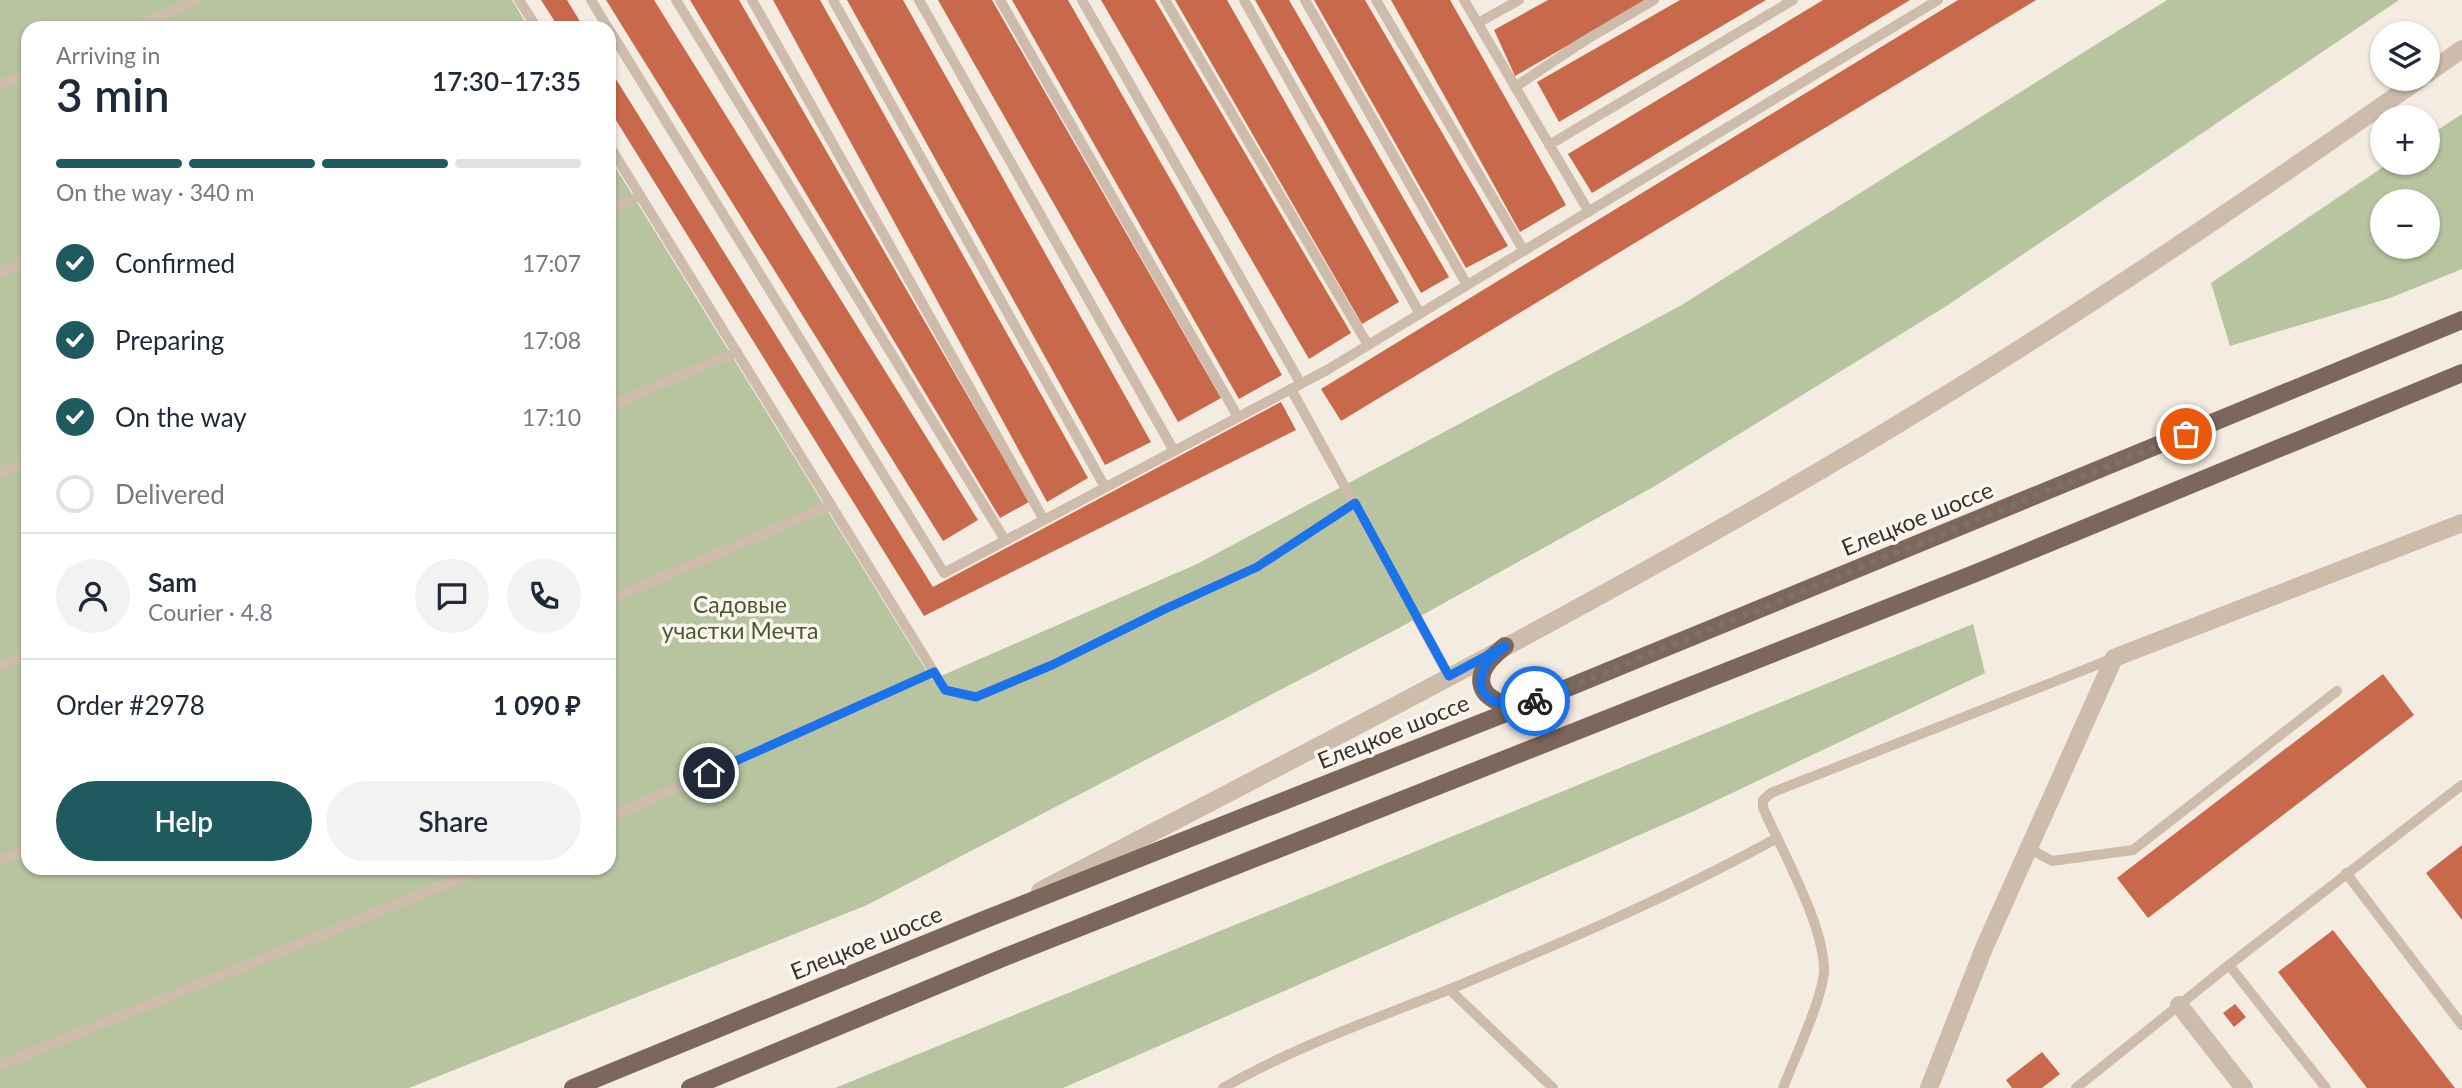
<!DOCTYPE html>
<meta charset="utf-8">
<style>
body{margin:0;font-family:Lato,sans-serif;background:#f2f2f3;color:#1f2937;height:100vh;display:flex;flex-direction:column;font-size:26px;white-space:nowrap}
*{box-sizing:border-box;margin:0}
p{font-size:23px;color:#747a83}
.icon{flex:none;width:38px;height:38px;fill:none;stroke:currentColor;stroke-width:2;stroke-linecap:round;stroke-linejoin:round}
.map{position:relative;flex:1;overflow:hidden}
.sheet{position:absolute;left:21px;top:21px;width:595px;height:854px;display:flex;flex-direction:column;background:#fff;border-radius:21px;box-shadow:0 2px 5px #0004}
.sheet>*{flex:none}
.tools{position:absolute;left:2370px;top:21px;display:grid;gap:14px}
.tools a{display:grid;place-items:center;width:70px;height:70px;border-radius:50%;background:#fff;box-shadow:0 2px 5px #0004;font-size:35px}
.pin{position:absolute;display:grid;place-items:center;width:60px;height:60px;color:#fff;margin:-30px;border:4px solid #fff;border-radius:50%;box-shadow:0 2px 7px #0007}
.courier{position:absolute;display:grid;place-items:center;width:70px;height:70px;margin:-35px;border:5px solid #1a73e8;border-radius:50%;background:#fff;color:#222;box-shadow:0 2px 9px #0007}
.headline em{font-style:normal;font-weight:600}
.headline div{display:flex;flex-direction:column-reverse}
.headline{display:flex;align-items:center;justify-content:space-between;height:119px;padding:0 35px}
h1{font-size:46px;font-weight:600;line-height:52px}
.bar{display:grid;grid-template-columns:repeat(4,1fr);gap:10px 7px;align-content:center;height:84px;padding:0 35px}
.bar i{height:9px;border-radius:5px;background:#e0e1e3}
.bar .selected{background:#1f5a5e}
.bar p{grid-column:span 4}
.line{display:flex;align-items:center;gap:18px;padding:0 35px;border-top:2px solid #e0e1e3}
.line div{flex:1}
.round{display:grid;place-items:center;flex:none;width:74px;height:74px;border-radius:37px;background:#f2f2f3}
ol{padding:0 35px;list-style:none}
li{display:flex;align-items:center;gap:21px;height:77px}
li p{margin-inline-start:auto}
li .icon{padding:7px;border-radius:50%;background:#1f5a5e;color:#fff;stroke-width:4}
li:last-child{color:#747a83}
li i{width:38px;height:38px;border:4px solid #e0e1e3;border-radius:50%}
.primary-button{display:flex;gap:14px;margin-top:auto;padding:14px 35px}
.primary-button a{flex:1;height:80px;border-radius:42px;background:#1f5a5e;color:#fff;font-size:28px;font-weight:600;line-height:80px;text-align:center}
.primary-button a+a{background:#f2f2f3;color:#1f2937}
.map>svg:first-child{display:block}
.green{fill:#b8c4a0;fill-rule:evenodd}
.building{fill:#c8694b}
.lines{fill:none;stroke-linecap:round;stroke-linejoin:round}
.service{stroke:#cdbbac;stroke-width:10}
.minor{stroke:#cdbbac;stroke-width:18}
.tertiary{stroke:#cdbbac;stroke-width:18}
.primary{stroke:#7d675c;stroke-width:18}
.done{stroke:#7c716b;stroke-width:7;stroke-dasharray:0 12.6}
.route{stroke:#1a73e8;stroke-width:9}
.labels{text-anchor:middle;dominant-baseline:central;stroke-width:7;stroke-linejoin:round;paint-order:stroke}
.street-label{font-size:23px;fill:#3b302b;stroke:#fbf5ee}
.park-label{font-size:23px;fill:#4a5a2e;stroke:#fbf5ee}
</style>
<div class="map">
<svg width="2462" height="1088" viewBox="0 0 2462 1088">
<rect width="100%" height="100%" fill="#f4ebe1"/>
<g class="green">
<path d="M0,0H512L529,28H28V868H609V157L932,680L1197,564L1680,306L2167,0H2399L1948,305L1655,486L1399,628L867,905L409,1088H0Z"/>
<path d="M2462,114V269L2390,298L2230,346L2211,283L2389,163H2427V137ZM2382,201H2427V247H2382Z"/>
<path d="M1973,624L1985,673L1694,811L1063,1088H835Z"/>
</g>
<g class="building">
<path d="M541,0H567L584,28H559Z"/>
<path d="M606,0H654L978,520L943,541Z"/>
<path d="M690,0H739L1029,502L1000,518Z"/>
<path d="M773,0H820L1088,478L1047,502Z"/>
<path d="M847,0H903L1151,442L1105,465Z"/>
<path d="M938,0H992L1221,398L1178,422Z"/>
<path d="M1012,0H1068L1282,375L1239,399Z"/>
<path d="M1101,0H1155L1351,333L1309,359Z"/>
<path d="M1175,0H1227L1399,302L1362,324Z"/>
<path d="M1255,0H1289L1449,277L1421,293Z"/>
<path d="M1314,0H1365L1508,246L1466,268Z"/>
<path d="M1391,0H1450L1566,205L1520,232Z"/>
<path d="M1548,0H1647L1515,76L1494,30Z"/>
<path d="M1680,0H1766L1559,122L1537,82Z"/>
<path d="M1823,0H1910L1592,193L1568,154Z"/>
<path d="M1958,0H2036L1341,421L1321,389Z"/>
<path d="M609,68L933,587L1281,402L1296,430L924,616L609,109Z"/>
<path d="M2383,674L2414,715L2148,918L2117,878Z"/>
<path d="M2462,845V920L2426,873Z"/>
<path d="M2333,930L2455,1088H2367L2278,972Z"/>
<path d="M2235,1004L2246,1017L2234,1027L2223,1013Z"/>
<path d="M2042,1052L2060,1074L2042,1088H2012L2006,1080Z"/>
</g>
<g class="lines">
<g class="service">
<path d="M519,0L537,28"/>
<path d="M591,0L608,28"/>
<path d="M676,0L1005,540"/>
<path d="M752,0L1044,520"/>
<path d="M833,0L1105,487"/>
<path d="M919,0L1174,451"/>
<path d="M1000,0L1238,417"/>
<path d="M1082,0L1301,384"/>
<path d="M1165,0L1368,345"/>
<path d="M1244,0L1420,314"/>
<path d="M1305,0L1467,285"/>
<path d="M1376,0L1524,251"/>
<path d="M1464,0L1589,212"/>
<path d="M1478,23L1519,0"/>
<path d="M133,28L197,0"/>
<path d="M609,29L944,573L1327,370L1938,0"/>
<path d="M0,85L28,73"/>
<path d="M1515,87L1584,41L1654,0"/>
<path d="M609,145L945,690L976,697L1052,665L1165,609L1257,567L1355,503"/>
<path d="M1549,145L1793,0"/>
<path d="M609,209L640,196"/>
<path d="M0,273L28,261"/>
<path d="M1291,389L1449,676"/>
<path d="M609,406L737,352"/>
<path d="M0,473L28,461"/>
<path d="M609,600L831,505"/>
<path d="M0,666L28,654"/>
<path d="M609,818L934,672"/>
<path d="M2029,848L2052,861L2133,850L2337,691"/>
<path d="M0,861L28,849"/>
<path d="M2346,873L2462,1025"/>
<path d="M2229,965L2326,1088"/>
<path d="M1449,989L1553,1088"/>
<path d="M0,1065L486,868"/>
<path d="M1223,1088C1294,1047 1372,1020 1448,990C1559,944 1672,896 1777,838"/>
<path d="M1783,1088C1793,1062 1826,991 1824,967C1822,922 1782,850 1763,808V800L1771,793L2114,658"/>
<path d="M2076,1088L2229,965L2462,785"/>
</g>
<g class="minor">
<path d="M2427,74L2462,49"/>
<path d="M1040,891C1340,735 1643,581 1931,404C2098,302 2260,191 2420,79"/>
<path d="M1929,1088L1984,948L2114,658L2462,523"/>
</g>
<path class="tertiary" d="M2179,1005L2244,1088"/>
<g class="primary">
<path d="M1505,646C1497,653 1487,660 1483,671C1474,694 1500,707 1519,705"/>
<path d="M573,1088L986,919L1526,705L2462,320"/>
<path d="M690,1088L1005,957L1976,573L2462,373"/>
</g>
</g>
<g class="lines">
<path class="done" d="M1535,701L2186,434"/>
<path class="route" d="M709,773L934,672L945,690L976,697L1052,665L1165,609L1257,567L1355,503L1449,676L1505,646C1497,653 1487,660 1483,671C1470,704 1514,710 1535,701"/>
</g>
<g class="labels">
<g class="street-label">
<text transform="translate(1917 518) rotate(-22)">Елецкое шоссе</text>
<text transform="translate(1393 731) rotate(-22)">Елецкое шоссе</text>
<text transform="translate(866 942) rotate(-22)">Елецкое шоссе</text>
</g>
<g class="park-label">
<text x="740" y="604">Садовые<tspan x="740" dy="26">участки Мечта</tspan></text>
</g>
</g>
</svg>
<div class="tools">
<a><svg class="icon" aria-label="layers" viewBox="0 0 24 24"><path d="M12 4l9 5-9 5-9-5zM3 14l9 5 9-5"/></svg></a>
<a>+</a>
<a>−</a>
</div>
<div class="pin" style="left:2186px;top:434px;background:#ea580c"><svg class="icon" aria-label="bag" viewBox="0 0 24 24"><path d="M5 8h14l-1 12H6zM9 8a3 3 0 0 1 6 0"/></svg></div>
<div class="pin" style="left:709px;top:773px;background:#1f2937"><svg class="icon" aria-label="home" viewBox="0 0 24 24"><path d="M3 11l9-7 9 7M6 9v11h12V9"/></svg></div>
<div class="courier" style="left:1535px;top:701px"><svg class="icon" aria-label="bike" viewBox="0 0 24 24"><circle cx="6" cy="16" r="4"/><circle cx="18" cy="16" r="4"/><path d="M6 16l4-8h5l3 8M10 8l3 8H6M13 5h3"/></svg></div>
<section class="sheet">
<div class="headline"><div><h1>3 min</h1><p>Arriving in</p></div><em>17:30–17:35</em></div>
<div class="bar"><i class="selected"></i><i class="selected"></i><i class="selected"></i><i></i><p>On the way · 340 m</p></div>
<ol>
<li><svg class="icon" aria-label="check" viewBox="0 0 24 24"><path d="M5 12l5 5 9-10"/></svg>Confirmed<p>17:07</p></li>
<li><svg class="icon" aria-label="check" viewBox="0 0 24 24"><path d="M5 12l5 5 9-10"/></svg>Preparing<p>17:08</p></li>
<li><svg class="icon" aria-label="check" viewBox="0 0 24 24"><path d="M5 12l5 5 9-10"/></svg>On the way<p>17:10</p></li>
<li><i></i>Delivered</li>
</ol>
<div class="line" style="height:126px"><a class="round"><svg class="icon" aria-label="person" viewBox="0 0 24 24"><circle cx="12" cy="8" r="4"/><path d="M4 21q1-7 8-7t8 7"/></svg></a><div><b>Sam</b><p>Courier · 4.8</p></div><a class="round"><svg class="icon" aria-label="chat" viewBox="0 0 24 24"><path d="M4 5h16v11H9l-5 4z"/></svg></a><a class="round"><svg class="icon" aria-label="phone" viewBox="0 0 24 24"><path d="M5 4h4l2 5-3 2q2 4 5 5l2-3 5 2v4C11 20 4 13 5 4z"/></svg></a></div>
<div class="line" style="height:91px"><div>Order #2978</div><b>1 090 ₽</b></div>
<div class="primary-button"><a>Help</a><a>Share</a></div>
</section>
</div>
